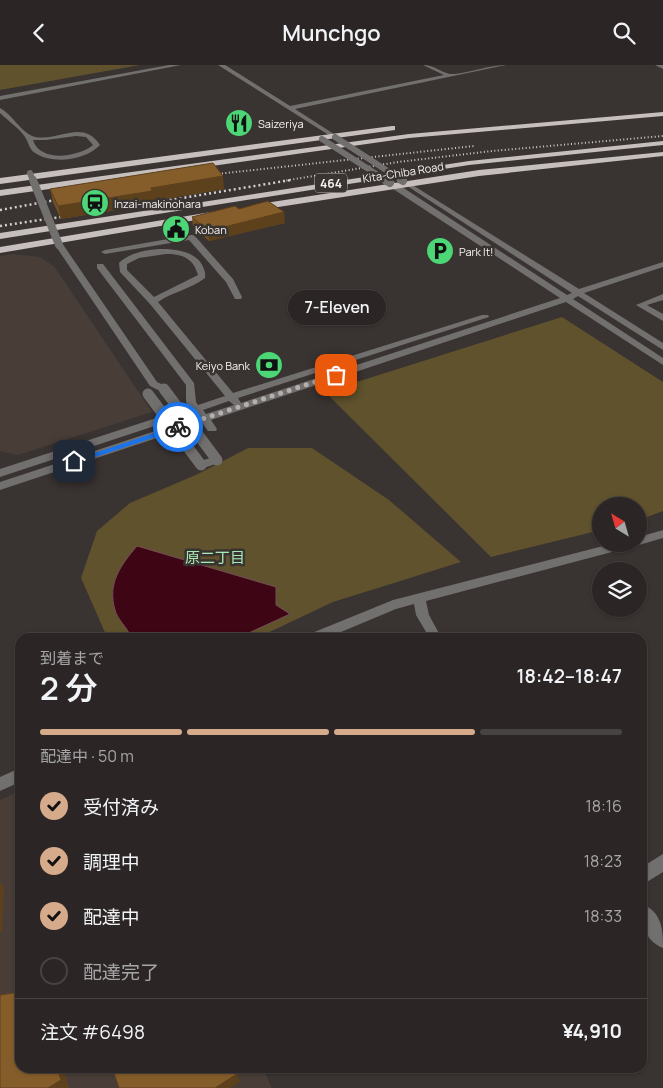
<!DOCTYPE html>
<html lang="ja">
<meta charset="utf-8">
<style>
body{margin:0;font-family:Manrope,"Noto Sans JP",sans-serif;background:#332e2d;color:#f1f3f6;height:100vh;display:flex;flex-direction:column;font-size:19px;white-space:nowrap}
*{box-sizing:border-box;margin:0}
p{font-size:16px;color:#a6a5a7}
.icon{flex:none;width:28px;height:28px;fill:none;stroke:currentColor;stroke-width:2;stroke-linecap:round;stroke-linejoin:round}
.map{position:relative;flex:1;overflow:hidden}
.sheet{position:absolute;left:15px;top:568px;width:632px;height:440px;display:flex;flex-direction:column;background:#2b2625;border-radius:15px;box-shadow:0 1px 4px #0004,0 0 0 1px #474342}
.sheet>*{flex:none}
.needle{width:32px;rotate:323deg}
.fabs{position:absolute;left:592px;top:432px;display:grid;gap:10px}
.fabs a{display:grid;place-items:center;width:55px;height:55px;border-radius:50%;background:#2b2625;box-shadow:0 1px 4px #0004,0 0 0 1px #474342;font-size:25px}
.pin{position:absolute;display:grid;place-items:center;width:42px;height:42px;color:#fff;margin:-21px;border-radius:10px;box-shadow:0 2px 8px #0006}
.courier{position:absolute;display:grid;place-items:center;width:50px;height:50px;margin:-25px;border:4px solid #1a73e8;border-radius:50%;background:#fff;color:#222;box-shadow:0 1px 6px #0007}
.bubble{position:absolute;height:35px;border-radius:18px;background:#2b2625;box-shadow:0 1px 4px #0004,0 0 0 1px #474342;font-size:16px;font-weight:600;line-height:35px;text-align:center}
.summary em{font-style:normal;font-weight:600}
.summary div{display:flex;flex-direction:column-reverse}
.summary{display:flex;align-items:center;justify-content:space-between;height:85px;padding:0 25px}
h1{font-size:32px;font-weight:600;line-height:38px}
.bar{display:grid;grid-template-columns:repeat(4,1fr);gap:8px 5px;align-content:center;height:60px;padding:0 25px}
.bar i{height:6px;border-radius:4px;background:#474342}
.bar .active{background:#d6ab8b}
.bar p{grid-column:span 4}
.line{display:flex;align-items:center;gap:12px;padding:0 25px;border-top:1px solid #474342}
.line div{flex:1}
ol{padding:0 25px;list-style:none}
li{display:flex;align-items:center;gap:15px;height:55px}
li p{margin-inline-start:auto}
li .icon{padding:5px;border-radius:50%;background:#d6ab8b;color:#111;stroke-width:4}
li:last-child{color:#a6a5a7}
li i{width:28px;height:28px;border:2px solid #474342;border-radius:50%}
header{display:flex;justify-content:space-between;align-items:center;height:65px;padding:0 25px;background:#2b2625;font-size:22px;font-weight:600}
.map>svg:first-child{display:block}
.built{fill:#483d37}
.green{fill:#5f522d}
.water{fill:#3e0615;stroke:#754d57}
.lines{fill:none;stroke-linecap:round;stroke-linejoin:round}
.minor{fill:#726f6f;fill-rule:evenodd}
.highway{fill:#c7bfbe;fill-rule:evenodd}
.rail-far1{stroke:#d3cfcd;stroke-width:2;stroke-dasharray:1 2.5;stroke-linecap:butt}
.rail{stroke:#d3cfcd;stroke-width:2.5;stroke-dasharray:2 3;stroke-linecap:butt}
.minor-bridge-far2{stroke:#726f6f;stroke-width:6}
.minor-bridge-far1{stroke:#726f6f;stroke-width:8}
.minor-bridge{stroke:#726f6f;stroke-width:11}
.wall{fill:#725024}
.shaded-wall{fill:#5d411d}
.building{fill:#855d2a;stroke:#5d411d}
.route{fill:#1a73e8}
.done{stroke:#b4b0ae;stroke-width:5;stroke-dasharray:0 9}
.labels{text-anchor:middle;dominant-baseline:central;stroke-width:5;stroke-linejoin:round;paint-order:stroke}
.far-poi-label{font-size:11px;fill:#f6f3f1;stroke:#393331;text-anchor:start}
.far-street-label{font-size:11px;fill:#f6f3f1;stroke:#393331}
.shield{fill:#393331;stroke:#bdb9b7;stroke-width:1}
.shield-label{font-size:12px;font-weight:bold;fill:#f6f3f1}
.neighbourhood-label{font-size:15px;fill:#a6e9b3;stroke:#393331}
</style>
<header><svg class="icon" aria-label="back" viewBox="0 0 24 24"><path d="M15 5l-7 7 7 7"/></svg>Munchgo<svg class="icon" aria-label="search" viewBox="0 0 24 24"><circle cx="10" cy="10" r="6"/><path d="M15 15l6 6"/></svg></header>
<div class="map">
<svg width="663" height="1023" viewBox="0 0 663 1023">
<rect width="100%" height="100%" fill="#393331"/>
<g class="built">
<path d="M13,189L40,192L54,201L152,347L18,390L0,386V191Z"/>
<path d="M20,726V1002L263,1003L272,1023H0V735Z"/>
</g>
<g class="green">
<path d="M0,0H140L0,25Z"/>
<path d="M562,252L663,317V446L639,455V441H601V465L491,492L325,327Z"/>
<path d="M248,383H312L389,435L461,497L333,537L259,572H107L81,513L97,466L130,438L198,409Z"/>
</g>
<path class="water" d="M137,481L276,522V540L290,549L240,572H131C127,562 117,554 115,545C107,518 121,500 137,481Z"/>
<g class="lines">
<g class="minor">
<path d="M169,0H181L0,35V31Z"/>
<path d="M218,0H225L290,41L444,10L423,0C434,0 440,7 450,9C461,10 490,0 506,0L295,44L337,71V73L335,74Z"/>
<path d="M655,0H663V4Z"/>
<path d="M0,43C12,49 20,66 32,71C56,79 82,52 100,80C86,95 53,100 35,88C29,84 29,78 25,72C19,63 8,56 0,48ZM76,71L86,72L93,80C79,92 40,98 33,75H46Z"/>
<path d="M403,114L579,224L663,197V202L584,228L663,278V285L578,231L573,234L663,293V300L566,237L211,355L217,364L216,366H208L202,358L0,425V417L198,352L194,348L0,412V404L190,342L186,337V320L97,203V199H103L194,318L196,337L198,340L225,331L150,239L120,207L119,198C135,181 188,178 201,198C204,203 206,208 205,213C191,224 172,227 158,237L233,328L482,250H488L489,252L238,333L241,338L560,233L387,120V116H393L567,230L572,228L401,117V115ZM166,189C183,189 193,193 198,210L154,232L127,205V199L139,193ZM229,336L234,340L206,349L203,345Z"/>
<path d="M191,170H194L233,214L242,232L241,234H235L226,217L189,175L105,189L101,187L105,185Z"/>
<path d="M56,178H62L157,317L168,322V326H160L150,321L55,180Z"/>
<path d="M663,229V235L647,240L663,249V256L636,240Z"/>
<path d="M217,391L222,395L221,397L201,404L196,400L197,397Z"/>
<path d="M663,465V473L639,480L635,479H639V472Z"/>
<path d="M611,479H633L627,483L426,536L429,550L441,572H429L416,550L414,539L396,544L329,572H310L312,568L393,535Z"/>
<path d="M20,703V717L0,726V712Z"/>
<path d="M663,789V807L642,820V802Z"/>
<path d="M642,839C662,847 663,865 663,883C643,875 642,857 642,839Z"/>
</g>
<g class="highway">
<path d="M663,47V51L409,73L0,131V125L409,69Z"/>
<path d="M392,61H395V65L0,119V113Z"/>
<path d="M663,76V80L469,100L0,174V168L469,96Z"/>
<path d="M663,87V91L479,111L253,146L249,143L253,140L479,105Z"/>
<path d="M211,147L214,148V152L0,188V182Z"/>
</g>
<g class="rail-far1">
<path d="M208,110L474,81"/>
<path d="M283,116L398,97L492,86L663,71"/>
</g>
<g class="rail">
<path d="M140,140L291,115"/>
<path d="M0,145L67,133"/>
<path d="M0,161L74,150"/>
</g>
<g class="minor-bridge-far2">
<path d="M335,72L403,116"/>
<path d="M322,74L387,116"/>
<path d="M30,108L33,116"/>
</g>
<g class="minor-bridge-far1">
<path d="M33,115L59,180"/>
<path d="M385,115L390,118"/>
<path d="M401,115L403,116"/>
</g>
<g class="minor-bridge">
<path d="M164,324L217,395"/>
<path d="M148,329L201,400"/>
</g>
</g>
<g class="wall">
<path d="M50,124H224L153,136L154,139L61,154L53,137Z"/>
<path d="M239,144L285,158L209,176L193,162L192,152Z"/>
</g>
<g class="shaded-wall">
<path d="M223,111L224,124L153,136L154,139L61,154L58,141L151,123Z"/>
<path d="M284,147L285,158L209,176L208,166Z"/>
<path d="M0,817L4,823L2,866L0,869Z"/>
<path d="M57,1002H63L69,1023H48Z"/>
<path d="M237,1009L240,1017L230,1023H215Z"/>
</g>
<g class="building">
<path d="M213,98L223,111L151,123L152,126L58,141L50,124Z"/>
<path d="M268,136L284,147L208,166L192,152L235,141L239,144Z"/>
<path d="M20,927V1002H57L61,1015L48,1023H0V930Z"/>
<path d="M112,1002H235L237,1009L215,1023H119Z"/>
</g>
<path class="route" d="M178,360L180,361V364L77,398L71,396Z"/>
<g class="lines">
<path class="done" d="M178,362L336,310"/>
</g>
<defs>
<g id="restaurant-disc" transform="scale(1.4375)"><circle r="9.5" fill="#4cd676" stroke="#393331"/><path d="M-5-6h1v4h1v-4h1v4h1v-4h1v5L-1.5 .5V6h-2V.5L-5-1ZM5-6V6H3V1.5H1.5Q1.5-4 5-6Z" fill="#111"/></g>
<g id="station-disc" transform="scale(1.4375)"><circle r="9.5" fill="#4cd676" stroke="#393331"/><path d="M-3-6H3Q5-6 5-4V2Q5 4 3 4L4.5 6H3L1.5 4h-3L-3 6H-4.5L-3 4Q-5 4-5 2V-4Q-5-6-3-6ZM-3.5-4v3h7v-3ZM-3.5 1v1.5H-2V1ZM2 1v1.5H3.5V1Z" fill="#111"/></g>
<g id="civic-disc" transform="scale(1.4375)"><circle r="9.5" fill="#4cd676" stroke="#393331"/><path d="M-.6-6.5H3V-4.5H.6V-3L4-1V1h2V6H-6V1h2V-1L-.6-3ZM-1.2 2.5V6h2.4V2.5Z" fill="#111"/></g>
<g id="parking-disc" transform="scale(1.4375)"><circle r="9.5" fill="#4cd676" stroke="#393331"/><path d="M-3.5-5.5H1a3.5 3.5 0 0 1 0 7H-1V5.5H-3.5ZM-1-3.4V-.6H.8a1.4 1.4 0 0 0 0-2.8Z" fill="#111"/></g>
<g id="bank-disc" transform="scale(1.4375)"><circle r="9.5" fill="#4cd676" stroke="#393331"/><path d="M-6-4H6V4H-6ZM0-2.3a2.3 2.3 0 1 0 0 4.6a2.3 2.3 0 1 0 0-4.6Z" fill="#111"/></g>
</defs>
<g fill-rule="evenodd">
<use href="#restaurant-disc" x="239" y="58"/>
<use href="#station-disc" x="95" y="138"/>
<use href="#civic-disc" x="176" y="164"/>
<use href="#parking-disc" x="440" y="186"/>
<use href="#bank-disc" x="269" y="300"/>
</g>
<g class="labels">
<g class="far-poi-label">
<text x="258" y="58">Saizeriya</text>
<text x="114" y="138">Inzai-makinohara</text>
<text x="195" y="164">Koban</text>
<text x="459" y="186">Park It!</text>
<text x="250" y="300" text-anchor="end">Keiyo Bank</text>
</g>
<g class="far-street-label">
<text transform="translate(403 107) rotate(-9)">Kita-Chiba Road</text>
</g>
<rect class="shield" x="315" y="108.5" width="32" height="19" rx="4"/>
<g class="shield-label">
<text x="331" y="118">464</text>
</g>
<g class="neighbourhood-label">
<text x="215" y="492">原二丁目</text>
</g>
</g>
</svg>
<div class="fabs">
<a><svg class="needle" viewBox="-14 -14 28 28"><path d="M0-13l5 13h-10z" fill="#e53935"/><path d="M0 13l5-13h-10z" fill="#a6a5a7"/></svg></a>
<a><svg class="icon" aria-label="layers" viewBox="0 0 24 24"><path d="M12 4l9 5-9 5-9-5zM3 14l9 5 9-5"/></svg></a>
</div>
<div class="pin" style="left:336px;top:310px;background:#ea580c"><svg class="icon" aria-label="bag" viewBox="0 0 24 24"><path d="M5 8h14l-1 12H6zM9 8a3 3 0 0 1 6 0"/></svg></div>
<div class="pin" style="left:74px;top:396px;background:#1f2937"><svg class="icon" aria-label="home" viewBox="0 0 24 24"><path d="M3 11l9-7 9 7M6 9v11h12V9"/></svg></div>
<div class="courier" style="left:178px;top:362px"><svg class="icon" aria-label="bike" viewBox="0 0 24 24"><circle cx="6" cy="16" r="4"/><circle cx="18" cy="16" r="4"/><path d="M6 16l4-8h5l3 8M10 8l3 8H6M13 5h3"/></svg></div>
<div class="bubble" style="left:288px;top:225px;width:98px">7-Eleven</div>
<section class="sheet">
<div class="summary"><div><h1>2 分</h1><p>到着まで</p></div><em>18:42–18:47</em></div>
<div class="bar"><i class="active"></i><i class="active"></i><i class="active"></i><i></i><p>配達中 · 50 m</p></div>
<ol>
<li><svg class="icon" aria-label="check" viewBox="0 0 24 24"><path d="M5 12l5 5 9-10"/></svg>受付済み<p>18:16</p></li>
<li><svg class="icon" aria-label="check" viewBox="0 0 24 24"><path d="M5 12l5 5 9-10"/></svg>調理中<p>18:23</p></li>
<li><svg class="icon" aria-label="check" viewBox="0 0 24 24"><path d="M5 12l5 5 9-10"/></svg>配達中<p>18:33</p></li>
<li><i></i>配達完了</li>
</ol>
<div class="line" style="height:65px"><div>注文 #6498</div><b>¥4,910</b></div>
</section>
</div>
